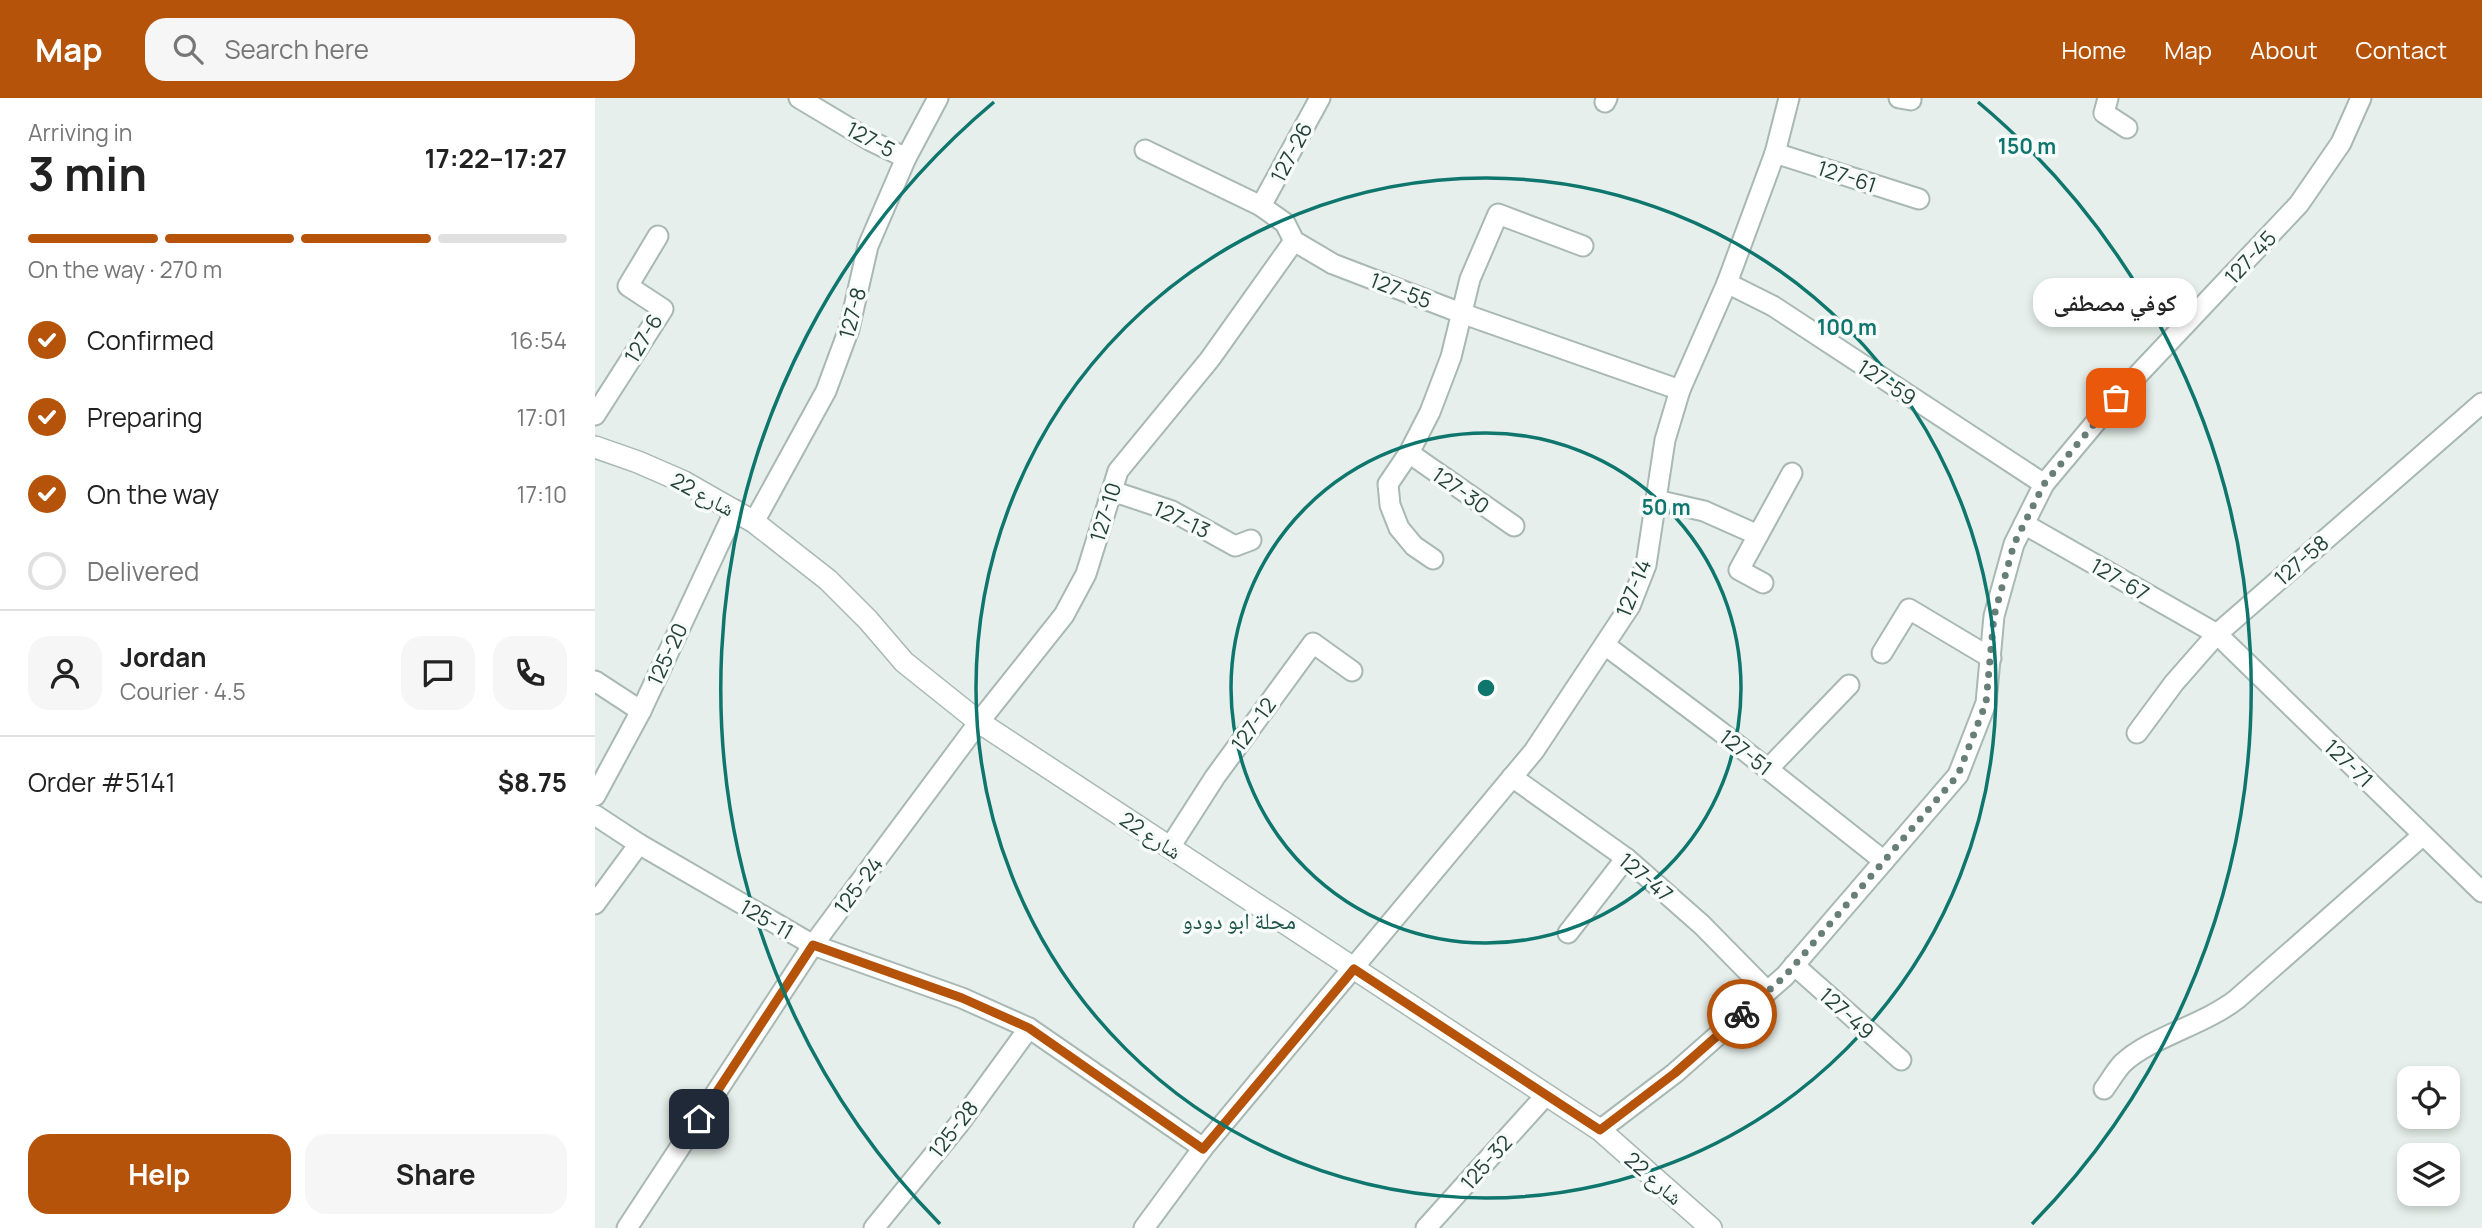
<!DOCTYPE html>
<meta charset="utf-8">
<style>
body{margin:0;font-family:Manrope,"Noto Naskh Arabic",sans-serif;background:#f6f6f6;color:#222;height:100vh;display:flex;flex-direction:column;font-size:26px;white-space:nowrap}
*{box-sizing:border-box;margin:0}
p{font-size:23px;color:#767676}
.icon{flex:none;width:38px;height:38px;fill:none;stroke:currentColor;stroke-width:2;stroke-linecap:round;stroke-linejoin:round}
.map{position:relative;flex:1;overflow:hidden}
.side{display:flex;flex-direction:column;background:#fff;width:595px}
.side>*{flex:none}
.controls{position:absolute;left:1802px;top:968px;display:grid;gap:14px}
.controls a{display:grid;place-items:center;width:63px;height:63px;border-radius:14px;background:#fff;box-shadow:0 4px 10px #0003;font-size:35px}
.pin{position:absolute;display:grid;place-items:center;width:60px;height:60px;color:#fff;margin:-30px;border-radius:14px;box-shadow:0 4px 10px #0006}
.courier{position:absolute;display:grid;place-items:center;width:70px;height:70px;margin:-35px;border:5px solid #b45309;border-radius:50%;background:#fff;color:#222;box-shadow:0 2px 9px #0007}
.bubble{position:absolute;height:49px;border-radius:21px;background:#fff;box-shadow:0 4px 10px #0003;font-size:23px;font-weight:700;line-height:49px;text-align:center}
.summary em{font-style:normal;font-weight:700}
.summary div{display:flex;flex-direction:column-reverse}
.summary{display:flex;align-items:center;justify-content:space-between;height:119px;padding:0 28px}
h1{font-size:46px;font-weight:700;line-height:52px}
.bar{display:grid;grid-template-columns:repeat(4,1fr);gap:10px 7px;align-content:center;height:84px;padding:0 28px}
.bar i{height:9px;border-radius:5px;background:#e0e0e0}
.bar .active{background:#b45309}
.bar p{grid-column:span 4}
.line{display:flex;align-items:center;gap:18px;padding:0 28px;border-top:2px solid #e0e0e0}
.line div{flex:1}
.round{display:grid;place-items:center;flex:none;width:74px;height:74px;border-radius:21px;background:#f6f6f6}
ol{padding:0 28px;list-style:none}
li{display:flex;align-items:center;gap:21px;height:77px}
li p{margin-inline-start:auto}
li .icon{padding:7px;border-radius:50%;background:#b45309;color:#fff;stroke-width:4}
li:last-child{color:#767676}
li i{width:38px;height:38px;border:4px solid #e0e0e0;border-radius:50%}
.action{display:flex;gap:14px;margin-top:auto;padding:14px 28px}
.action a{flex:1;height:80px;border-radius:21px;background:#b45309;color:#fff;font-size:28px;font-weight:700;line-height:80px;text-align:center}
.action a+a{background:#f6f6f6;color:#222}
header{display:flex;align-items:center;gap:42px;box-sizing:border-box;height:98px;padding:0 35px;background:#b45309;color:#fff}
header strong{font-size:33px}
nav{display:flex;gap:38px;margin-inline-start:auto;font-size:24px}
.search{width:490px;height:63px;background:#f6f6f6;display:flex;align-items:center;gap:18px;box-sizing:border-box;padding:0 24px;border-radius:21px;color:#767676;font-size:26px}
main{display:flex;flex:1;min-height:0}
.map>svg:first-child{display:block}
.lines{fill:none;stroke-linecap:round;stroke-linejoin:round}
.lane-casing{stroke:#a8b8b2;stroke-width:23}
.street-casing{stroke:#a8b8b2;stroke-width:24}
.lane{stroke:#fff;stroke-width:19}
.street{stroke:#fff;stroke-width:21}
.done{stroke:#687f78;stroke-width:7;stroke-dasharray:0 12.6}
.route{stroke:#b45309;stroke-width:9}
.ring{fill:none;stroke:#0f766e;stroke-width:3.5}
.labels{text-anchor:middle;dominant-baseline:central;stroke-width:7;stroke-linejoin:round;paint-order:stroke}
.street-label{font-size:21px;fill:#24423a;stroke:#f7fbf9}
.neighbourhood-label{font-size:23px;fill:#1f5548;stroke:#f7fbf9}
.centre{fill:#0f766e;stroke:#f7fbf9;stroke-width:3.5}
.ring-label{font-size:21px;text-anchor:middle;font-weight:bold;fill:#0f766e;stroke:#f7fbf9;stroke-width:7;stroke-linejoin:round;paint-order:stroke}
</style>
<header>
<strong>Map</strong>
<div class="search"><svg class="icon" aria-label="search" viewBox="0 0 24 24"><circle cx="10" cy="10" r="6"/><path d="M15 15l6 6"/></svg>Search here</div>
<nav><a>Home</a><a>Map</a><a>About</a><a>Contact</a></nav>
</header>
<main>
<section class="side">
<div class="summary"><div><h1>3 min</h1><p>Arriving in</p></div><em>17:22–17:27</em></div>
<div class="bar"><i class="active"></i><i class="active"></i><i class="active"></i><i></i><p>On the way · 270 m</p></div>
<ol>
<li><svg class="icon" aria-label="check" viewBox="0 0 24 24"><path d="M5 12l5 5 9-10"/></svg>Confirmed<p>16:54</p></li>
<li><svg class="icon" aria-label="check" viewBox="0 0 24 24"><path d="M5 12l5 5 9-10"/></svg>Preparing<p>17:01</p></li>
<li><svg class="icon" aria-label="check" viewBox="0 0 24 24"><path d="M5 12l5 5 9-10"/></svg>On the way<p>17:10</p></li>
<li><i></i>Delivered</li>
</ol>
<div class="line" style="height:126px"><a class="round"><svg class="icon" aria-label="person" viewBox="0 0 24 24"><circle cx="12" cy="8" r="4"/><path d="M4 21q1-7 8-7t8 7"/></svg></a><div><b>Jordan</b><p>Courier · 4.5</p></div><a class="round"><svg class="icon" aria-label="chat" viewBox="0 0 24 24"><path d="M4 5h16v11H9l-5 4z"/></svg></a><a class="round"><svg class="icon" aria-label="phone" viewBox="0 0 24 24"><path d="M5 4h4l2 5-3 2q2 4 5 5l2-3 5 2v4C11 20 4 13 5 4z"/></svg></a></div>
<div class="line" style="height:91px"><div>Order #5141</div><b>$8.75</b></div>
<div class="action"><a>Help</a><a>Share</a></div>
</section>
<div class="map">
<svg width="1887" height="1130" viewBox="0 0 1887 1130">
<rect width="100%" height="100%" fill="#e6efeb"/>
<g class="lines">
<g class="lane-casing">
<g id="lane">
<path d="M204,0L276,43L311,60"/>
<path d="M1304,0L1316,2"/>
<path d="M1513,0L1509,15L1532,30"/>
<path d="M1010,4L1012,0"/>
<path d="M550,52L666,108L690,125L699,143L738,166L866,215L1085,292"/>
<path d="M1180,55L1324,101"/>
<path d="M666,108L725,0"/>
<path d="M1132,185L1178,208L1449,386"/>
<path d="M0,317L68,211L33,188L63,138"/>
<path d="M814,355L919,428"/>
<path d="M517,393L577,413L640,448L656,442"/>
<path d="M1061,402L1109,413L1163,437"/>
<path d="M159,424L231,293L254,231L273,148L311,60L343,0"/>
<path d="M1429,426L1622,536L1887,794"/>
<path d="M838,461L819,448L804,430L795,407L793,386L814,355L835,314L856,259L875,181L903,116L988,148"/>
<path d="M1168,485L1144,472L1197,375"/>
<path d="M1010,547L1126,634L1289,763"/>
<path d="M1287,555L1314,511L1396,560"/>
<path d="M0,583L46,613"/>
<path d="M1542,635L1579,585L1622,536L1887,305"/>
<path d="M1173,671L1254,587"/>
<path d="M917,679L1031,760L1107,827L1172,893"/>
<path d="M0,698L46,613L140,412"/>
<path d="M0,717L44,746L218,847L367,900L434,930L608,1050"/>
<path d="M575,749L620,679L718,545L757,573"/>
<path d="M0,806L44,746"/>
<path d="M973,835L1031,760"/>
<path d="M1199,867L1306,962"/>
<path d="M1509,991C1515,983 1521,972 1528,965C1556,939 1609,927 1642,901L1828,737"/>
<path d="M1005,1032L1080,975L1190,878L1363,677L1391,605L1399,518L1419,446L1449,386L1521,300L1704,106L1746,45L1766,0"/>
<path d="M32,1130L218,847L384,624L469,517L491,476L523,373L615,261L699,143"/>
<path d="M279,1130L364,1026L434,930"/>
<path d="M549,1130L608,1050L939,653L1035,508L1051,467L1070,342L1085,292L1132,185L1180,55L1194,0"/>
<path d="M831,1130L951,997"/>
</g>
</g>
<g class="street-casing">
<path id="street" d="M0,349L43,364L89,384L159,424L233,482L273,522L309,564L384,624L1005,1032L1116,1130"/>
</g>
<use href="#lane" class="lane"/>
<use href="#street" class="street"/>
</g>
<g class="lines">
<path class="done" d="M1147,916L1190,878L1363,677L1391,605L1399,518L1419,446L1449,386L1521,300"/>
<path class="route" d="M104,1021L218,847L367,900L434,930L608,1051L759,871L1005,1032L1080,975L1147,916"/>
</g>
<g class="ring">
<circle cx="891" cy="590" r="255"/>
<circle cx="891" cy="590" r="510"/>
<path d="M345 1126A765 765 0 0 1 399 4M1383 4A765 765 0 0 1 1437 1126"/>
</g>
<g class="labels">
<g class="street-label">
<text transform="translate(276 41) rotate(28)">127-5</text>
<text transform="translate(696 54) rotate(-62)">127-26</text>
<text transform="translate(1252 78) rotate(18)">127-61</text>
<text transform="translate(1655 159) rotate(-47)">127-45</text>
<text transform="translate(806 192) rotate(21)">127-55</text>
<text transform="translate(257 215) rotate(-75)">127-8</text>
<text transform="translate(48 240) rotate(-59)">127-6</text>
<text transform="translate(1292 284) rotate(33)">127-59</text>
<text transform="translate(866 392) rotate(35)">127-30</text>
<text transform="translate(108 396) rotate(28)">شارع 22</text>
<text transform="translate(510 414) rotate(-73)">127-10</text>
<text transform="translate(587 421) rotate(25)">127-13</text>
<text transform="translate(1706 462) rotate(-41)">127-58</text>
<text transform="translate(1525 481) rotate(30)">127-67</text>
<text transform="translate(1038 490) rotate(-68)">127-14</text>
<text transform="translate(72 556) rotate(-65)">125-20</text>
<text transform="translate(658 626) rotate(-54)">127-12</text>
<text transform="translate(1151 654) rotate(38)">127-51</text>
<text transform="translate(1754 665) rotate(44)">127-71</text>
<text transform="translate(556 737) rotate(33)">شارع 22</text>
<text transform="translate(1051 779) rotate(40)">127-47</text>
<text transform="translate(263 787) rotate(-53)">125-24</text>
<text transform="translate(172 821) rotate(30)">125-11</text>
<text transform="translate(1252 915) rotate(42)">127-49</text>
<text transform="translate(358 1031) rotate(-52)">125-28</text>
<text transform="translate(891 1064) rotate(-48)">125-32</text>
<text transform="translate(1059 1080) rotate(41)">شارع 22</text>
</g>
<g class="neighbourhood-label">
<text x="644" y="822">محلة ابو دودو</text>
</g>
</g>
<circle cx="891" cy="590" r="10" class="centre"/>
<g class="ring-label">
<text x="1432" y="56">150 m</text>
<text x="1252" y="237">100 m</text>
<text x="1071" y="417">50 m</text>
</g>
</svg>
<div class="controls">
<a><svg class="icon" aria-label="locate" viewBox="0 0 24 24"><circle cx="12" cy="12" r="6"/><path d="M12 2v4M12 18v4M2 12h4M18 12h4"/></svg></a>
<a><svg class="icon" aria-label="layers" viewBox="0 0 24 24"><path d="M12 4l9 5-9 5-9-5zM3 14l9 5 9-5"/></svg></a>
</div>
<div class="pin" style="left:1521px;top:300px;background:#ea580c"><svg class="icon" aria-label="bag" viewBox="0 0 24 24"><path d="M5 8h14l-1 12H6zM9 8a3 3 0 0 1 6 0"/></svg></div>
<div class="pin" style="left:104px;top:1021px;background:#1f2937"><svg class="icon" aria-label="home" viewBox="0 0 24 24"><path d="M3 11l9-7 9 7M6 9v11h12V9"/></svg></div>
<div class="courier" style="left:1147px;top:916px"><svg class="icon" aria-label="bike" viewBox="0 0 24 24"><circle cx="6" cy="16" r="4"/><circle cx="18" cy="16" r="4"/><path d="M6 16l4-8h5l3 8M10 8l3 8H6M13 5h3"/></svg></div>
<div class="bubble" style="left:1438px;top:180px;width:164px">كوفي مصطفى</div>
</div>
</main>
